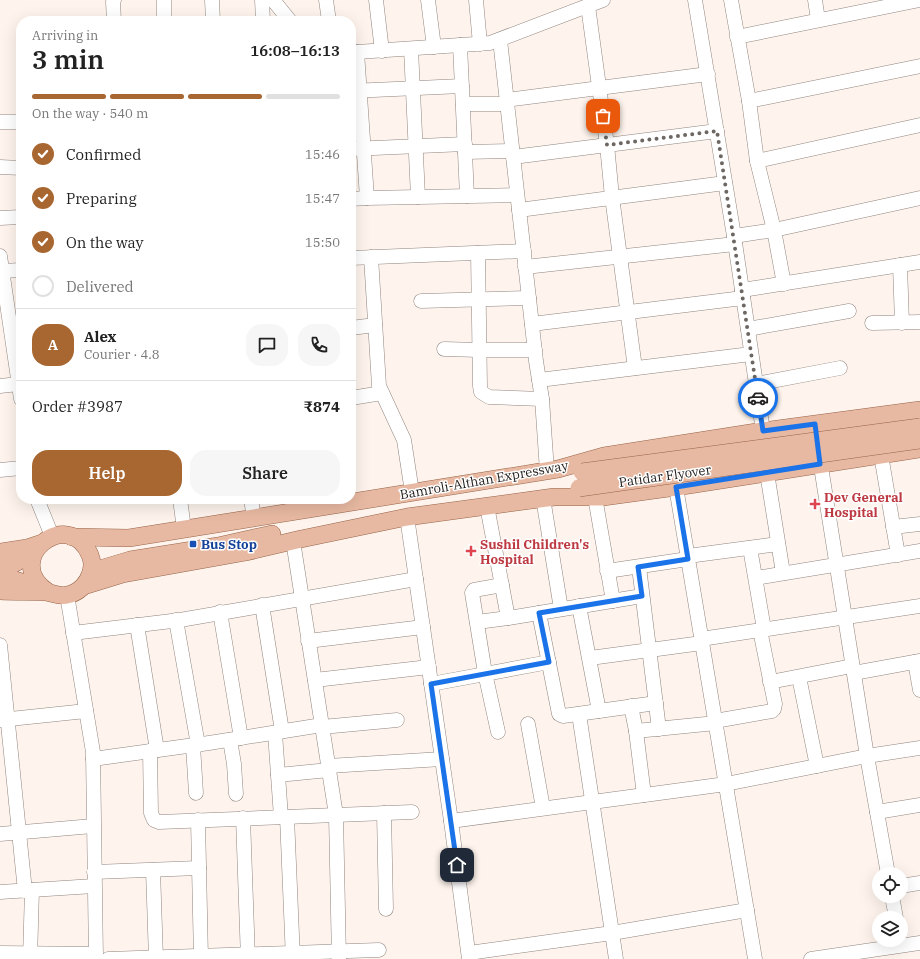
<!DOCTYPE html>
<meta charset="utf-8">
<style>
body{margin:0;font-family:"IBM Plex Serif",serif;background:#f6f6f6;color:#222;height:100vh;display:flex;flex-direction:column;font-size:15px;white-space:nowrap}
*{box-sizing:border-box;margin:0}
p{font-size:13px;color:#767676}
.icon{flex:none;width:22px;height:22px;fill:none;stroke:currentColor;stroke-width:2;stroke-linecap:round;stroke-linejoin:round}
.map{position:relative;flex:1;overflow:hidden}
.details{position:absolute;left:16px;top:16px;width:340px;height:488px;display:flex;flex-direction:column;background:#fff;border-radius:16px;box-shadow:0 4px 16px #0002}
.details>*{flex:none}
.buttons{position:absolute;left:872px;top:867px;display:grid;gap:8px}
.buttons a{display:grid;place-items:center;width:36px;height:36px;border-radius:50%;background:#fff;box-shadow:0 4px 16px #0002;font-size:20px}
.pin{position:absolute;display:grid;place-items:center;width:34px;height:34px;color:#fff;margin:-17px;border-radius:8px;box-shadow:0 2px 6px #0006}
.courier{position:absolute;display:grid;place-items:center;width:40px;height:40px;margin:-20px;border:3px solid #1a73e8;border-radius:50%;background:#fff;color:#222;box-shadow:0 1px 5px #0007}
.headline em{font-style:normal;font-weight:600}
.headline div{display:flex;flex-direction:column-reverse}
.headline{display:flex;align-items:center;justify-content:space-between;height:68px;padding:0 16px}
h1{font-size:26px;font-weight:600;line-height:30px}
.bar{display:grid;grid-template-columns:repeat(4,1fr);gap:6px 4px;align-content:center;height:48px;padding:0 16px}
.bar i{height:5px;border-radius:3px;background:#e0e0e0}
.bar .current{background:#a86731}
.bar p{grid-column:span 4}
.line{display:flex;align-items:center;gap:10px;padding:0 16px;border-top:1px solid #e0e0e0}
.line div{flex:1}
.round{display:grid;place-items:center;flex:none;width:42px;height:42px;border-radius:16px;background:#f6f6f6}
ol{padding:0 16px;list-style:none}
li{display:flex;align-items:center;gap:12px;height:44px}
li p{margin-inline-start:auto}
li .icon{padding:4px;border-radius:50%;background:#a86731;color:#fff;stroke-width:4}
li:last-child{color:#767676}
li i{width:22px;height:22px;border:2px solid #e0e0e0;border-radius:50%}
.button{display:flex;gap:8px;margin-top:auto;padding:8px 16px}
.button a{flex:1;height:46px;border-radius:16px;background:#a86731;color:#fff;font-size:16px;font-weight:600;line-height:46px;text-align:center}
.button a+a{background:#f6f6f6;color:#222}
.map>svg:first-child{display:block}
.lines{fill:none;stroke-linecap:round;stroke-linejoin:round}
.minor-casing{stroke:#90857e;stroke-width:15}
.major-casing{stroke:#976449;stroke-width:18}
.minor{stroke:#fff;stroke-width:14}
.major{stroke:#e8b9a2;stroke-width:17}
.major-bridge-casing{stroke:#976449;stroke-width:18;stroke-linecap:butt}
.major-bridge{stroke:#e8b9a2;stroke-width:17}
.done{stroke:#6d6763;stroke-width:4;stroke-dasharray:0 7.2}
.route{stroke:#1a73e8;stroke-width:5}
.health-dot{fill:#e0444e;stroke:#fff;stroke-width:1.5}
.transit-dot{fill:#1a4fb4;stroke:#fff;stroke-width:1.5}
.labels{text-anchor:middle;dominant-baseline:central;stroke-width:3;stroke-linejoin:round;paint-order:stroke}
.street-label{font-size:13px;fill:#1f1b18;stroke:#fff}
.health-label{font-size:13px;font-weight:bold;fill:#be3a42;stroke:#fff;text-anchor:start}
.transit-label{font-size:13px;font-weight:bold;fill:#164399;stroke:#fff;text-anchor:start}
</style>
<div class="map">
<svg width="920" height="959" viewBox="0 0 920 959">
<rect width="100%" height="100%" fill="#fef4ed"/>
<g class="lines">
<g class="minor-casing">
<g id="minor">
<path d="M164,0V21"/>
<path d="M212,0L213,21"/>
<path d="M262,0L263,21"/>
<path d="M273,0L290,21"/>
<path d="M326,0L329,21"/>
<path d="M376,0L382,51"/>
<path d="M428,0L434,47"/>
<path d="M476,0L480,44"/>
<path d="M695,0L734,236L763,431"/>
<path d="M731,0L749,101L757,161L774,230L784,284"/>
<path d="M815,0L818,20"/>
<path d="M588,6L607,145L612,197L635,368"/>
<path d="M114,21L113,2L114,0"/>
<path d="M737,37L919,0"/>
<path d="M500,40L536,361L542,399L547,471"/>
<path d="M460,45L467,196"/>
<path d="M411,49L418,197"/>
<path d="M351,52H357L367,198L351,199"/>
<path d="M357,52L490,43L603,0"/>
<path d="M351,91L462,86"/>
<path d="M506,100L708,74"/>
<path d="M749,101L920,66"/>
<path d="M463,104H507"/>
<path d="M0,122H21"/>
<path d="M351,149L465,144"/>
<path d="M465,152L512,151"/>
<path d="M513,157L717,131"/>
<path d="M757,161L920,125"/>
<path d="M0,167L21,168"/>
<path d="M367,198L517,195"/>
<path d="M519,210L725,183"/>
<path d="M0,218L21,217"/>
<path d="M734,236L774,230L920,198"/>
<path d="M478,253L480,386L481,392L489,397L542,399"/>
<path d="M0,256L21,399"/>
<path d="M371,257L379,386L404,440L412,492"/>
<path d="M351,258L524,251"/>
<path d="M900,265L902,323"/>
<path d="M525,267L735,244"/>
<path d="M2,271L21,270"/>
<path d="M742,290L920,262"/>
<path d="M421,301L529,298"/>
<path d="M872,323L920,322"/>
<path d="M532,324L743,298"/>
<path d="M351,328L375,325"/>
<path d="M748,329L849,311"/>
<path d="M444,349L479,350H535"/>
<path d="M539,380L751,354"/>
<path d="M756,384L840,368"/>
<path d="M0,386L18,384"/>
<path d="M351,398L382,393"/>
<path d="M819,454L867,756L888,874"/>
<path d="M881,455L898,555"/>
<path d="M0,470L21,468"/>
<path d="M767,473L783,573"/>
<path d="M676,487L755,959"/>
<path d="M595,497L613,601"/>
<path d="M543,498L561,609"/>
<path d="M37,499L52,536"/>
<path d="M180,499L184,529"/>
<path d="M251,499L254,518"/>
<path d="M487,506L508,618L539,613"/>
<path d="M407,517L451,821L469,959"/>
<path d="M893,527L920,524"/>
<path d="M293,541L336,815L339,959"/>
<path d="M750,548L764,629"/>
<path d="M688,556L778,544"/>
<path d="M639,567L659,729"/>
<path d="M607,571L688,559"/>
<path d="M756,578L920,551"/>
<path d="M67,595L93,752L96,959"/>
<path d="M642,596L539,613L559,714L563,716L656,703"/>
<path d="M262,605L282,731"/>
<path d="M579,606L599,711"/>
<path d="M220,612L241,738"/>
<path d="M176,620L198,745"/>
<path d="M477,622L508,618"/>
<path d="M137,625L157,750"/>
<path d="M73,633L180,620L416,579"/>
<path d="M701,639L920,606"/>
<path d="M308,641L423,627"/>
<path d="M0,645L25,891"/>
<path d="M590,658L702,643"/>
<path d="M915,662L920,690"/>
<path d="M854,673L920,661"/>
<path d="M799,677L817,766"/>
<path d="M315,680L429,667"/>
<path d="M770,682L852,666"/>
<path d="M431,684L549,662"/>
<path d="M631,706L636,731L644,795"/>
<path d="M579,714L616,959"/>
<path d="M0,720L86,711"/>
<path d="M715,721L772,711L774,709L775,704L760,630"/>
<path d="M528,724L543,808"/>
<path d="M322,727L397,720"/>
<path d="M636,731L716,723"/>
<path d="M498,732L485,673L472,593L474,590L502,585"/>
<path d="M275,733L281,817"/>
<path d="M230,740L234,764L236,794"/>
<path d="M193,746L196,793"/>
<path d="M150,751L151,813L154,820L159,822L412,812"/>
<path d="M93,759L209,743L322,725"/>
<path d="M328,766L442,759"/>
<path d="M278,775L329,770"/>
<path d="M877,812L920,805"/>
<path d="M384,813L386,909"/>
<path d="M287,817L293,959"/>
<path d="M243,818L248,959"/>
<path d="M198,820L201,959"/>
<path d="M451,821L726,784L867,756L920,748"/>
<path d="M0,834L93,826"/>
<path d="M153,870L156,959"/>
<path d="M94,872L199,868"/>
<path d="M901,886L920,883"/>
<path d="M0,892L94,886"/>
<path d="M892,896L896,918"/>
<path d="M0,953L96,954"/>
<path d="M469,953L612,933L747,910"/>
<path d="M30,959L32,890"/>
<path d="M108,959L379,950"/>
<path d="M811,959L920,943"/>
</g>
</g>
<g class="major-casing">
<g id="major">
<path d="M72,537L129,538L558,469L604,456L763,431L920,410"/>
<path d="M0,552L27,548L39,544"/>
<path d="M0,568L12,565L34,552"/>
<path d="M100,569L130,560L218,546L272,534"/>
<path d="M0,579H11L36,586"/>
<path d="M84,586L123,574L246,552L301,539L407,517L554,497H603L676,487L920,449"/>
<path d="M0,591C15,592 31,591 46,592C53,593 59,597 67,595C84,592 97,572 90,555C69,505 0,559 48,592"/>
</g>
</g>
<use href="#minor" class="minor"/>
<use href="#major" class="major"/>
<g class="major-bridge-casing">
<g id="major-bridge">
<path d="M582,472L920,427"/>
<path d="M579,488L920,440"/>
</g>
</g>
<use href="#major-bridge" class="major-bridge"/>
</g>
<g class="lines">
<path class="done" d="M603,116L607,145L717,131L758,398"/>
<path class="route" d="M457,865L431,684L549,662L539,613L642,596L638,567L688,559L676,487L820,464L815,424L763,431L758,398"/>
</g>
<g class="health-dot">
<path d="M813 498h4v4h4v4h-4v4h-4v-4h-4v-4h4z"/>
<path d="M469 545h4v4h4v4h-4v4h-4v-4h-4v-4h4z"/>
</g>
<rect class="transit-dot" x="189" y="540" width="8" height="8" rx="2"/>
<g class="labels">
<g class="street-label">
<text transform="translate(665 476) rotate(-8)">Patidar Flyover</text>
<text transform="translate(484 480) rotate(-10)">Bamroli-Althan Expressway</text>
</g>
<g class="health-label">
<text x="824" y="497">Dev General<tspan x="824" dy="15">Hospital</tspan></text>
<text x="480" y="544">Sushil Children's<tspan x="480" dy="15">Hospital</tspan></text>
</g>
<g class="transit-label">
<text x="201" y="544">Bus Stop</text>
</g>
</g>
</svg>
<div class="buttons">
<a><svg class="icon" aria-label="locate" viewBox="0 0 24 24"><circle cx="12" cy="12" r="6"/><path d="M12 2v4M12 18v4M2 12h4M18 12h4"/></svg></a>
<a><svg class="icon" aria-label="layers" viewBox="0 0 24 24"><path d="M12 4l9 5-9 5-9-5zM3 14l9 5 9-5"/></svg></a>
</div>
<div class="pin" style="left:603px;top:116px;background:#ea580c"><svg class="icon" aria-label="bag" viewBox="0 0 24 24"><path d="M5 8h14l-1 12H6zM9 8a3 3 0 0 1 6 0"/></svg></div>
<div class="pin" style="left:457px;top:865px;background:#1f2937"><svg class="icon" aria-label="home" viewBox="0 0 24 24"><path d="M3 11l9-7 9 7M6 9v11h12V9"/></svg></div>
<div class="courier" style="left:758px;top:398px"><svg class="icon" aria-label="car" viewBox="0 0 24 24"><path d="M5 17H2v-5l4-1 3-4h7l3 4 3 1v5h-3M9 17h6M6 11h13"/><circle cx="7" cy="17" r="2"/><circle cx="17" cy="17" r="2"/></svg></div>
<section class="details">
<div class="headline"><div><h1>3 min</h1><p>Arriving in</p></div><em>16:08–16:13</em></div>
<div class="bar"><i class="current"></i><i class="current"></i><i class="current"></i><i></i><p>On the way · 540 m</p></div>
<ol>
<li><svg class="icon" aria-label="check" viewBox="0 0 24 24"><path d="M5 12l5 5 9-10"/></svg>Confirmed<p>15:46</p></li>
<li><svg class="icon" aria-label="check" viewBox="0 0 24 24"><path d="M5 12l5 5 9-10"/></svg>Preparing<p>15:47</p></li>
<li><svg class="icon" aria-label="check" viewBox="0 0 24 24"><path d="M5 12l5 5 9-10"/></svg>On the way<p>15:50</p></li>
<li><i></i>Delivered</li>
</ol>
<div class="line" style="height:72px"><b class="round" style="background:#a86731;color:#fff">A</b><div><b>Alex</b><p>Courier · 4.8</p></div><a class="round"><svg class="icon" aria-label="chat" viewBox="0 0 24 24"><path d="M4 5h16v11H9l-5 4z"/></svg></a><a class="round"><svg class="icon" aria-label="phone" viewBox="0 0 24 24"><path d="M5 4h4l2 5-3 2q2 4 5 5l2-3 5 2v4C11 20 4 13 5 4z"/></svg></a></div>
<div class="line" style="height:52px"><div>Order #3987</div><b>₹874</b></div>
<div class="button"><a>Help</a><a>Share</a></div>
</section>
</div>
